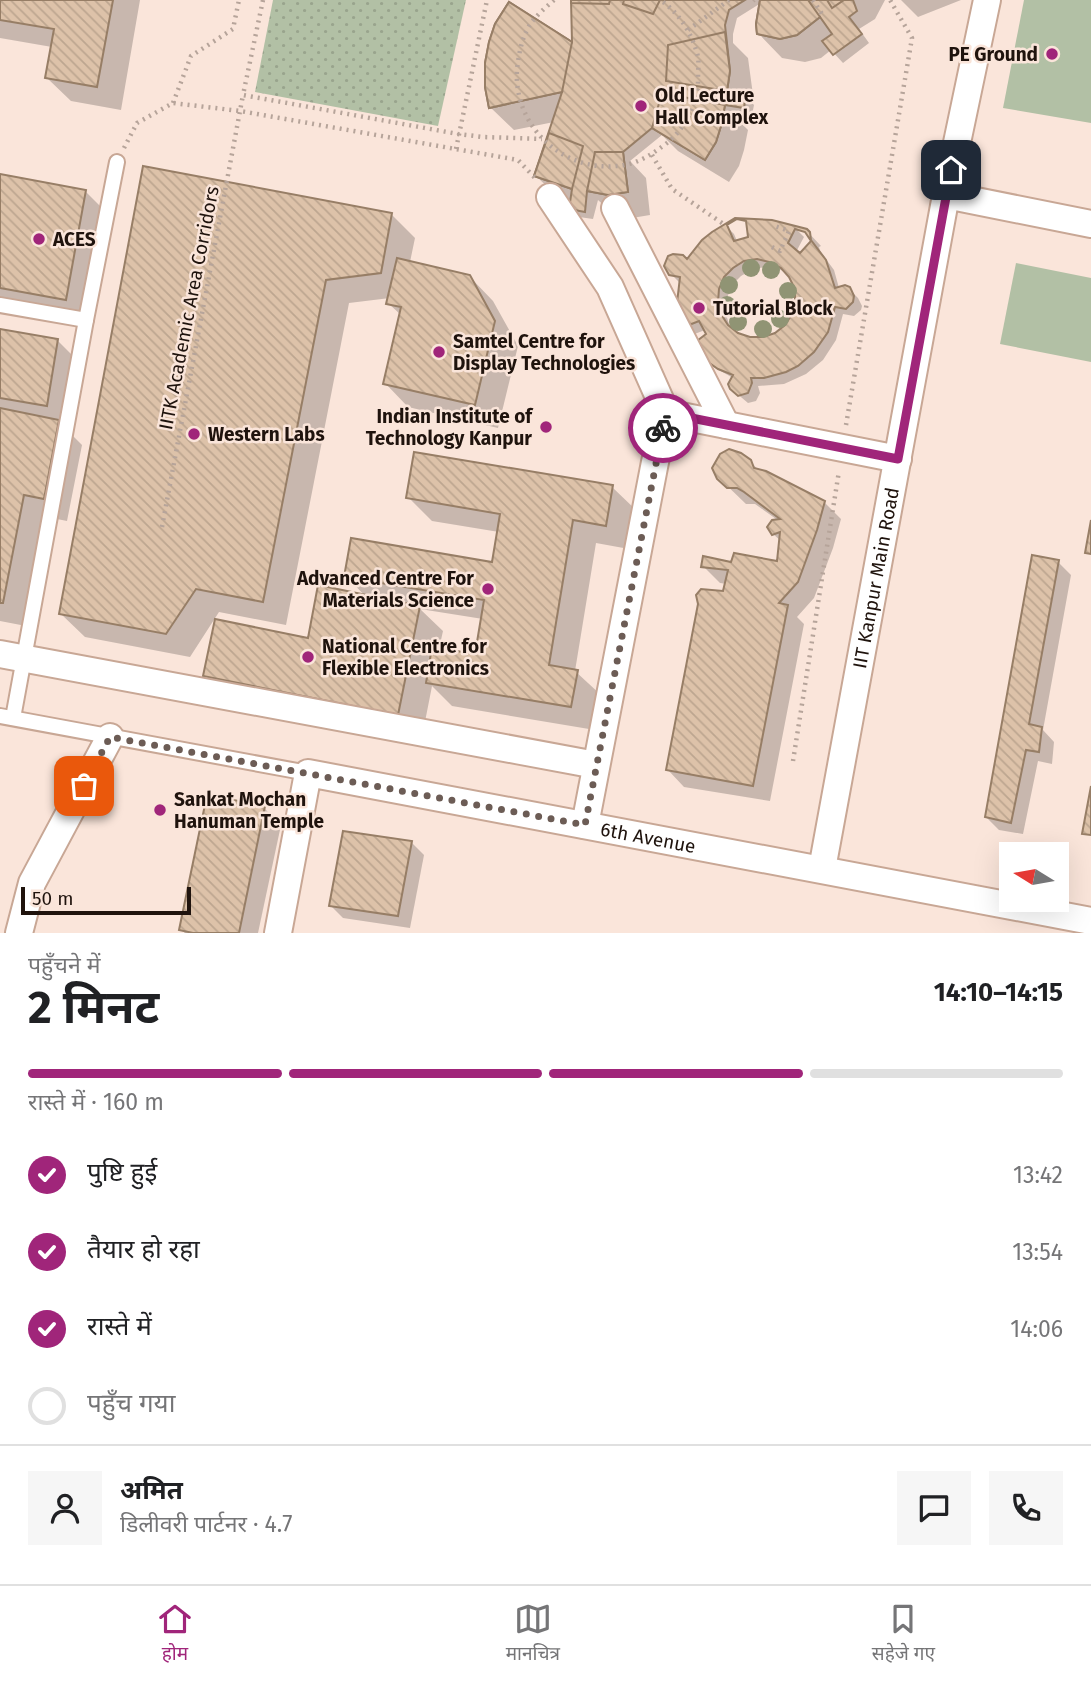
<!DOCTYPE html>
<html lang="hi">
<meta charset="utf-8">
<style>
body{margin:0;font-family:"Fira Sans","Noto Sans Devanagari",sans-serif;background:#f6f6f6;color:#202124;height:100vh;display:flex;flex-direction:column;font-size:26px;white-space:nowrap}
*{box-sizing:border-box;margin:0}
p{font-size:23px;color:#757577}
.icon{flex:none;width:38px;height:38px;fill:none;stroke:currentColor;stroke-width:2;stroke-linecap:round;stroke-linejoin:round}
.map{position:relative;height:933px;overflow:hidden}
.details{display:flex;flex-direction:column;background:#fff;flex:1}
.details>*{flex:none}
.needle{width:46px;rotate:281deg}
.buttons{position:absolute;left:999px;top:842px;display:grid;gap:14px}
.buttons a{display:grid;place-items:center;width:70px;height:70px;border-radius:0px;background:#fff;box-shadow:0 7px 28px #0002;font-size:35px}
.scale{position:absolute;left:21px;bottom:18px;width:170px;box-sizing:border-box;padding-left:7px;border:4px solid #1f130d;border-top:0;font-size:19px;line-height:24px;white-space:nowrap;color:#1f130d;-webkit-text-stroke:5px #fae5da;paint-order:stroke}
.pin{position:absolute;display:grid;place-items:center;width:60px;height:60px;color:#fff;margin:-30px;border-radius:14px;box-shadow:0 4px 10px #0006}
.courier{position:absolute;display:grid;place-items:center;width:70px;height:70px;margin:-35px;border:5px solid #a0257a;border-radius:50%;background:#fff;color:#222;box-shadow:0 2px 9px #0007}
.head em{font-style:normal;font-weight:700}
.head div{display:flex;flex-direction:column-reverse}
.head{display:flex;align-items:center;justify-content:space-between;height:119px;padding:0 28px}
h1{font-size:46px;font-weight:700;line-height:52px}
.bar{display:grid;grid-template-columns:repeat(4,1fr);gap:10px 7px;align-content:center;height:84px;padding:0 28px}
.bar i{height:9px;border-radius:5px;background:#e0e0e0}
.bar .on{background:#a0257a}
.bar p{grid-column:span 4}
.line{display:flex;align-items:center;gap:18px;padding:0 28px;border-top:2px solid #e0e0e0}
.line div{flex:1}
.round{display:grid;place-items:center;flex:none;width:74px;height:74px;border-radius:0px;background:#f6f6f6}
ol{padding:0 28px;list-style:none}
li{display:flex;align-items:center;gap:21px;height:77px}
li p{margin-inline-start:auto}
li .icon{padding:7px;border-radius:50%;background:#a0257a;color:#fff;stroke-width:4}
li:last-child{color:#757577}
li i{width:38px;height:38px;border:4px solid #e0e0e0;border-radius:50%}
.dock{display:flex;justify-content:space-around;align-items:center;height:98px;border-top:2px solid #e0e0e0;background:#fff;font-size:19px;color:#757577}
.dock a{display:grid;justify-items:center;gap:4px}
.dock .on{color:#a0257a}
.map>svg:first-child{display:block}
.grass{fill:url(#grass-dots)}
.pitch{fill:#b2c0a5}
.shadow{fill:#0003;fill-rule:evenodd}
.building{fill:url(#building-back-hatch);stroke:#977e66;stroke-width:2;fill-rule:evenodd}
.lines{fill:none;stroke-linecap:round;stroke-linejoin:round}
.service-casing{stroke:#c8a795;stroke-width:18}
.minor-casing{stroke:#c8a795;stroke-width:30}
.path{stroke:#b6a49a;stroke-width:4.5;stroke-dasharray:2 5;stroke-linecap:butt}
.service{stroke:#fff;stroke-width:14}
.minor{stroke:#fff;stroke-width:26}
.tree{fill:#909474}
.done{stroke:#6c5c55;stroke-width:7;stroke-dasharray:0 12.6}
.route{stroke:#a0257a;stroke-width:9}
.poi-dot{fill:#a0257a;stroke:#fae5da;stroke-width:2.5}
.labels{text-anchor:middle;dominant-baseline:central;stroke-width:5;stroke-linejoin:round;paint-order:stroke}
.poi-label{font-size:19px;font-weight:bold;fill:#1f130d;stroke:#fae5da;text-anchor:start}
.street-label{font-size:19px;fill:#1f130d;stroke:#fae5da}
</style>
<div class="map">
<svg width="1091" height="933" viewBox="0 0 1091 933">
<defs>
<pattern id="grass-dots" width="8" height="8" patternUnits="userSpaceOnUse" patternTransform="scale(1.75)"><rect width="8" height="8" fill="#b2c0a5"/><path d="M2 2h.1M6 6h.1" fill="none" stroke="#99a48d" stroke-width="1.8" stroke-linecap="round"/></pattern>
<pattern id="building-back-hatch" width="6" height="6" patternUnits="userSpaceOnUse" patternTransform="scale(1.75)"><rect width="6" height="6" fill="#ddc2a9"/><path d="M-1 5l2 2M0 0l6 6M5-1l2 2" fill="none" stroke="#bda690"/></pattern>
</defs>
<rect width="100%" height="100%" fill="#fae5da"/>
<path class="grass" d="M273,0H466L438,126L255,92Z"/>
<g class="pitch">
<path d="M1024,0H1091V123L1003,108Z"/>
<path d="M1016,263L1091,278V362L1000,344Z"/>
</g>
<g class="shadow">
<path d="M0,0H140L121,110L71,101L47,78L52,47L0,38Z"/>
<path d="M573,0H885L875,19L859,29L869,43L843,63L831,50L821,58L805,62L782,58L759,34L761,3L737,18L733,34V43L748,58L753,95L752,103L754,105L752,115L729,111L748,130L744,150L739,166L729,182L678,151L662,135L630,161L646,178L650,215L632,218L613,214L598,200L593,219L579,217L570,209L571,203L560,199L536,176L554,122L514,130L490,107L574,45Z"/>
<path d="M901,0H961L918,17Z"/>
<path d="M144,168L391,214L415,238L410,262L469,276L493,301L518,346L498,428L408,407L385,383L401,315L388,303L390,298L349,303L286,625L219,612L190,657L85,637L61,614Z"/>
<path d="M0,176L85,191L109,215L89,322L0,306Z"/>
<path d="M726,226L734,234L737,241L796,229L804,237L796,252L800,256L813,242L805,229L821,246L819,247L820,251L834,270L839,288L849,289L858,298L862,306L861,310L854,316L843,314L836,340L823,360L806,374L784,384L758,386L760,393L756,401L748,403L735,392L733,378L719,370L694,346L708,335L705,330L692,335L684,327L680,283L671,274L687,262ZM766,267L779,269L789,274L796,289L794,315L787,326L776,334L763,339H750L733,331L729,324L725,311L727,298L732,285L741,276L753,269Z"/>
<path d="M0,331L58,341L81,364L65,428L82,445L67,521L47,517L26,626L0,621Z"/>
<path d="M750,461L760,472L824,502L841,519L833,548L814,598L797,617L804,624L770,801L684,787L668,770L727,584L720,583L703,566L778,563L781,541L773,534L779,521L755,504H746L719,478Z"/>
<path d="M612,487L636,510L629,549L596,543L575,671L601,695L595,730L452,706L432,686L422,737L229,699L205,675L309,640L366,597L346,576L494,564L499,532L432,521L408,497ZM420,609L483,619L477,656L439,649L443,631Z"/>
<path d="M1058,562L1071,575L1043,730L1054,742L1052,764L1038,761L1023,834L999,830L986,817Z"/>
<path d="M264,808L281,825L258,933H185L181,930Z"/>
<path d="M411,842L424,855L410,928L343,918L330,905Z"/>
</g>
<g class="building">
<path d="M0,0H113L97,87L45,78L54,29L0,20Z"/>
<path d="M571,0H745L729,10L725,25L730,71L727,91L746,95L744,108L725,105L721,126L716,142L705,160L652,128L623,152L628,192L608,195L587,191L585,212L569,209L572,189L534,176L562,92L489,108L485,87V63L489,42L495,24L509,2L572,42Z"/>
<path d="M571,0H610L609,4L571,3Z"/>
<path d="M624,0H660L653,14L623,4Z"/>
<path d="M760,0H853L857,11L849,17L862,34L833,55L822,41L832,34L820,17L797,35L780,39L757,34L756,24Z"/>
<path d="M760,0H808L820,17L797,35L780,39L757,34L756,24Z"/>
<path d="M827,0H844L832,8Z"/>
<path d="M509,2L572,42L562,92L489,108L485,87V63L489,42L495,24Z"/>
<path d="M725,32L730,71L727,91L666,81L668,45Z"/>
<path d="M662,93L725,105L721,126L716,142L705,160L652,128Z"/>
<path d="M549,133L583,146L572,189L534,176Z"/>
<path d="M595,152H623L628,192L608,195L587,191Z"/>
<path d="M143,166L392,213L381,273L326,280L263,602L196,589L166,634L59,614Z"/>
<path d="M0,174L86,190L66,300L0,288Z"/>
<path d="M735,218L772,220L807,229L810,232L811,240L826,260L835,288L845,285L850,287L854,296L853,302L846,309L835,307L828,332L814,352L798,366L786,372L764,378H751L752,383L748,393L738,396L730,389L728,384L733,375L718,369L708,362L684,338V330L679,316L677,303L680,277L669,275L664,266L668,256L673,254L683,255L687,259L702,240L712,232ZM737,219L746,221L748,237L734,241L727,225ZM795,229L805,232L811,241L800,253L788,243ZM757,259L769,262L781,268L789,277L795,289V302L792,314L785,325L775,333L763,337H750L738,333L728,325L721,314L718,302L719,289L724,277L733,268L744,261ZM699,321L706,334L693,344L685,337L684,327Z"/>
<path d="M397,258L470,275L495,321L475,405L383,384L401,307L386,304Z"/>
<path d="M0,329L58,339L47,406L0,398Z"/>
<path d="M0,408L59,420L44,499L24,495L3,603H0Z"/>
<path d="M729,449L741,453L751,460L754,468L766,471L825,501L817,530L798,582L779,603L788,605L753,786L666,770L698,604L696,595L701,589L723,591L728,570L701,567L703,556L731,562L734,553L777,561L780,532L772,535L767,527L772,520L780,519L744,492L737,488H727L717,479L712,468L720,454Z"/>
<path d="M414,452L613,485L606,526L573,520L549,665L578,670L571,707L426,683L432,647L475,654L484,600L344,577L351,538L492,562L500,514L406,498Z"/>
<path d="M1091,520V554L1085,553Z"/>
<path d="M1032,555L1059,560L1029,724L1042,727L1039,752L1026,750L1011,823L985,817Z"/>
<path d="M318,585L420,606L398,715L203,676L215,619L308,638Z"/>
<path d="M1091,786V835L1082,834Z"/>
<path d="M207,795L265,806L239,933H193L179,930Z"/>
<path d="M343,831L412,841L398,916L329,906Z"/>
</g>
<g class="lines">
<g class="service-casing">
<g id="service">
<path d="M0,305L86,320"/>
<path d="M0,716L308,773"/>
<path d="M13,718L86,320L117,162"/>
</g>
</g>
<g class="minor-casing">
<g id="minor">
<path d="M946,195L1091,224"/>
<path d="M550,197L610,287L666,413L655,462L585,825"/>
<path d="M615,208L726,425"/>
<path d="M666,413L898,459"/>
<path d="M0,654L596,765"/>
<path id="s1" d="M822,869L946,195L987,0"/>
<path d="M19,933L32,883L110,737"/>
<path id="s2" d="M278,933L308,773L1091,921"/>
</g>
</g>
<g class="path">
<path d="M263,0L243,95L458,134L483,137L542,139"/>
<path d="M554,0C546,7 537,15 531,23C522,36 519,53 517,69C513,130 569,178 629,164C644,160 655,152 667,143C685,129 699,102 698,78C698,71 699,63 698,57C693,35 679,12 660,0"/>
<path d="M813,0L824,17"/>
<path d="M753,1L754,0"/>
<path d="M688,30L729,0"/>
<path d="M173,103L191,56L233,29L239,0"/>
<path d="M124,148L137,123L173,103L240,111L518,160L536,179"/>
<path d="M456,149L487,0"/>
<path d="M652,155L672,189L725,225"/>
<path d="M772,247L780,251L789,231L775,226"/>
<path d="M846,425L912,38L890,0"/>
<path d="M162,527L243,95"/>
<path d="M793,761L839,471"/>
</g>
<use href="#service" class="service"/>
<use href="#minor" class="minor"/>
</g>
<g class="tree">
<circle cx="751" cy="268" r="9"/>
<circle cx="771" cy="270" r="9"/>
<circle cx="729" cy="285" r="9"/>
<circle cx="788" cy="291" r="9"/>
<circle cx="727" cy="305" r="9"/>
<circle cx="780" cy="319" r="9"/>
<circle cx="738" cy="322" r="9"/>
<circle cx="763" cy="329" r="9"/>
</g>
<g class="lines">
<path class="done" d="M84,786L110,737L585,825L663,428"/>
<path class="route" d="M663,428L666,413L898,459L951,170"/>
</g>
<g class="poi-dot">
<circle cx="1052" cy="54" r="7"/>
<circle cx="641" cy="106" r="7"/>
<circle cx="39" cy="239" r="7"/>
<circle cx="699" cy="308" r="7"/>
<circle cx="439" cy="352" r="7"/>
<circle cx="546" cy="427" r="7"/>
<circle cx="194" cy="434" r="7"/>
<circle cx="488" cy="589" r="7"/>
<circle cx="308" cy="657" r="7"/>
<circle cx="160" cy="810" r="7"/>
</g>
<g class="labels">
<g class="poi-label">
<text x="1038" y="54" text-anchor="end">PE Ground</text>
<text x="655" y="95">Old Lecture<tspan x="655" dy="22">Hall Complex</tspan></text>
<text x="53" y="239">ACES</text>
<text x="713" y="308">Tutorial Block</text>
<text x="453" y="341">Samtel Centre for<tspan x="453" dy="22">Display Technologies</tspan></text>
<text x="532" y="416" text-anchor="end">Indian Institute of<tspan x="532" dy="22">Technology Kanpur</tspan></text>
<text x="208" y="434">Western Labs</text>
<text x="474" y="578" text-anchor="end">Advanced Centre For<tspan x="474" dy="22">Materials Science</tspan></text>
<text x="322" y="646">National Centre for<tspan x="322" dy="22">Flexible Electronics</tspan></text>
<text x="174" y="799">Sankat Mochan<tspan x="174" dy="22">Hanuman Temple</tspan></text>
</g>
<g class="street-label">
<text transform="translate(189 308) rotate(-79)">IITK Academic Area Corridors</text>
<text stroke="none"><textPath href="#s1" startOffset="296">IIT Kanpur Main Road</textPath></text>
<text stroke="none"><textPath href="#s2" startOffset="509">6th Avenue</textPath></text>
</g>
</g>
</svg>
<div class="buttons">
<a><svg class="needle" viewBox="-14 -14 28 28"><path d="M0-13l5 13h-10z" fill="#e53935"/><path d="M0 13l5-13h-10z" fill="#757577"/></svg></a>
</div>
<div class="scale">50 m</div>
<div class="pin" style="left:84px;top:786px;background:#ea580c"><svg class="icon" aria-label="bag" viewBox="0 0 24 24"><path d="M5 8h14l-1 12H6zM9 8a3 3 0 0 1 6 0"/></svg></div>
<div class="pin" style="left:951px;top:170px;background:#1f2937"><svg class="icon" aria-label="home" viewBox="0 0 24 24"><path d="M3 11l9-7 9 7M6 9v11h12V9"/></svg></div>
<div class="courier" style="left:663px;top:428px"><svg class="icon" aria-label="bike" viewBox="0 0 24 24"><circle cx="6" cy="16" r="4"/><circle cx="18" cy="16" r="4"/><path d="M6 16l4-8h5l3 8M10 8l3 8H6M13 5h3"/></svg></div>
</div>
<section class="details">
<div class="head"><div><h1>2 मिनट</h1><p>पहुँचने में</p></div><em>14:10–14:15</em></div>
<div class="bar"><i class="on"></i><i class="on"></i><i class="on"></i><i></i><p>रास्ते में · 160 m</p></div>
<ol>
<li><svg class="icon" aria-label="check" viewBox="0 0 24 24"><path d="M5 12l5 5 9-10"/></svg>पुष्टि हुई<p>13:42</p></li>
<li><svg class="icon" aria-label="check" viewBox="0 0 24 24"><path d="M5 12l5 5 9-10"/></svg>तैयार हो रहा<p>13:54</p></li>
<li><svg class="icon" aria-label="check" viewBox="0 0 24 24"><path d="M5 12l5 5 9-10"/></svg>रास्ते में<p>14:06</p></li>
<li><i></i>पहुँच गया</li>
</ol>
<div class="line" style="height:126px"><a class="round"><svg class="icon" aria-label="person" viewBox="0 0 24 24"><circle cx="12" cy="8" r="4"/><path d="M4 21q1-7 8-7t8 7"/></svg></a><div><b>अमित</b><p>डिलीवरी पार्टनर · 4.7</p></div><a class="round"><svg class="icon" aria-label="chat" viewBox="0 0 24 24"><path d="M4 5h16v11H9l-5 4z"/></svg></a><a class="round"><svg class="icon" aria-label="phone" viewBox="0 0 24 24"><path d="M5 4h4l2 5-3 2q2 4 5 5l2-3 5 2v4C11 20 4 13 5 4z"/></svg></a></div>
</section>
<nav class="dock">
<a class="on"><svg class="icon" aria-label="home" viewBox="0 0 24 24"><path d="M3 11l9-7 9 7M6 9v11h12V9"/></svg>होम</a>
<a><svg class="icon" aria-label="map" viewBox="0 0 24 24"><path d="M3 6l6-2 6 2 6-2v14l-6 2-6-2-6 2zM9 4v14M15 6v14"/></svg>मानचित्र</a>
<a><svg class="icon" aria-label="saved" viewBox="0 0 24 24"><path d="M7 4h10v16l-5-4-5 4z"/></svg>सहेजे गए</a>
</nav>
